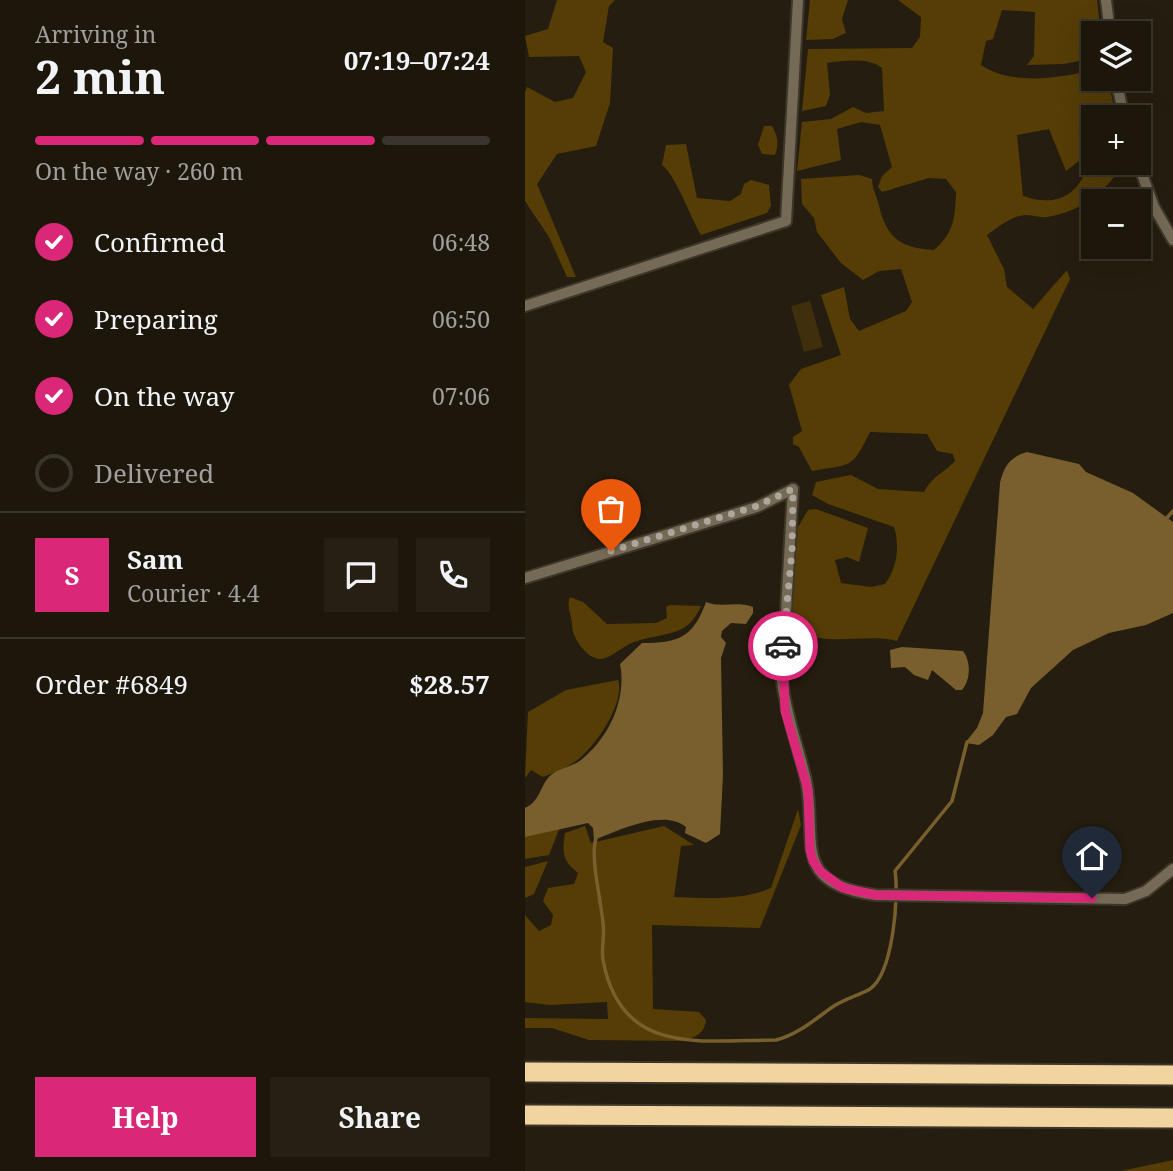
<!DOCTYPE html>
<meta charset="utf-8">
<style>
body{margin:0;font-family:"Noto Serif",serif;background:#251f14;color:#f1f3f6;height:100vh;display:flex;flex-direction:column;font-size:26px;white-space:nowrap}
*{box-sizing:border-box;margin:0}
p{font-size:23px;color:#a09f9d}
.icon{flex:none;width:38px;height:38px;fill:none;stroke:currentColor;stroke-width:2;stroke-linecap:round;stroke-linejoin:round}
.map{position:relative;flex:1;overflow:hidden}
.drawer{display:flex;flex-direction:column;background:#1c160b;width:525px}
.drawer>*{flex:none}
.controls{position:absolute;left:556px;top:21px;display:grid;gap:14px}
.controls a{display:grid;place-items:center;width:70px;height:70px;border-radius:0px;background:#1c160b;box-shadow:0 7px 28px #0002,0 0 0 2px #3a352c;font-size:35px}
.pin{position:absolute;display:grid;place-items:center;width:60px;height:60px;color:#fff;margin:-72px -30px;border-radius:50% 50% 50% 0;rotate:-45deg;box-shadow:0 0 7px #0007}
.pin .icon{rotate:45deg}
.courier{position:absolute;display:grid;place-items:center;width:70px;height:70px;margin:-35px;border:5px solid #db2777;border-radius:50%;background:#fff;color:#222;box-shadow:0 2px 9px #0007}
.overview em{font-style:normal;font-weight:700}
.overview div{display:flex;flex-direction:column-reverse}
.overview{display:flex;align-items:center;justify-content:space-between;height:119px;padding:0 35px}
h1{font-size:46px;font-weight:700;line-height:52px}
.bar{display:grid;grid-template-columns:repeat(4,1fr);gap:10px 7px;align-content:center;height:84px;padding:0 35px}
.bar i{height:9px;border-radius:5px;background:#3a352c}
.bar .selected{background:#db2777}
.bar p{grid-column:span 4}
.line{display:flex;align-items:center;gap:18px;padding:0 35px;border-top:2px solid #3a352c}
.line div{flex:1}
.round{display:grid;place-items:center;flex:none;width:74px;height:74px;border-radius:0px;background:#251f14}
ol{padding:0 35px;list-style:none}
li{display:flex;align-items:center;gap:21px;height:77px}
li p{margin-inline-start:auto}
li .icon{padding:7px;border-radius:50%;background:#db2777;color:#fff;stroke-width:4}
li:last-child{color:#a09f9d}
li i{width:38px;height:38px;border:4px solid #3a352c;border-radius:50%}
.button{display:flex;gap:14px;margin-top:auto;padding:14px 35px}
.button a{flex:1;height:80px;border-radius:0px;background:#db2777;color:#fff;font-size:28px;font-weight:700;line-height:80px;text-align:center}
.button a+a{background:#251f14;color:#f1f3f6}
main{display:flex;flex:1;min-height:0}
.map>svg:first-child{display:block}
.green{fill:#402f0c}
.forest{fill:#553d05}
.water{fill:#785f2d}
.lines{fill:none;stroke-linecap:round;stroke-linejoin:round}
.stream{stroke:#785f2d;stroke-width:3.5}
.street-casing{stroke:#3e3729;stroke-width:14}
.highway-casing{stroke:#3e3729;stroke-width:23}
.street{stroke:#756a55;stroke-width:10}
.highway{stroke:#f1d4a0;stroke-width:19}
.done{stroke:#aea79d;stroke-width:7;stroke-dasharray:0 12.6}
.route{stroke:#db2777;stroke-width:9}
</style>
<main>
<section class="drawer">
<div class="overview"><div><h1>2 min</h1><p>Arriving in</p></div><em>07:19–07:24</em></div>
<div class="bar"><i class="selected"></i><i class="selected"></i><i class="selected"></i><i></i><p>On the way · 260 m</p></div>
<ol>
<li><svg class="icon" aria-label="check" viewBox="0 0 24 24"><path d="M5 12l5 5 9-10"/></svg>Confirmed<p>06:48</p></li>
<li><svg class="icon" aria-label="check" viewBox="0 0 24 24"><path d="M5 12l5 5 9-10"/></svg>Preparing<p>06:50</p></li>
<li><svg class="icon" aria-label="check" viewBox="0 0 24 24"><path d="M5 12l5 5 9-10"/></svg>On the way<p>07:06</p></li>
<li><i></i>Delivered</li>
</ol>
<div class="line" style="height:126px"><b class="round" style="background:#db2777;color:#fff">S</b><div><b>Sam</b><p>Courier · 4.4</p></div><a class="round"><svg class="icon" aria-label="chat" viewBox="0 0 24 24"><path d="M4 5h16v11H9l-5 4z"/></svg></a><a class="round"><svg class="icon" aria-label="phone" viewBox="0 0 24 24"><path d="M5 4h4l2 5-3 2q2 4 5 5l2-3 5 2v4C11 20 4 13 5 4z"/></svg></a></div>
<div class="line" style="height:91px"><div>Order #6849</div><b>$28.57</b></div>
<div class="button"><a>Help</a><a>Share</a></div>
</section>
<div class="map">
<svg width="648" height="1171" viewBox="0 0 648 1171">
<rect width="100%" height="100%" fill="#251d0f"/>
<path class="green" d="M285,301L298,347L279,352L266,306Z"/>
<g class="forest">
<path d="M32,0H90L84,6L78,42L88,48L85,103L71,146L32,154L12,184L51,277H42L24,237L0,201V92L2,87L30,102L48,98L61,72L54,56L4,57L0,36L23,29Z"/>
<path d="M285,0H323L317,19L321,33L308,39L281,40Z"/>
<path d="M373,0H572L576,33H569V58L539,64L502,65L509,56L510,12L477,10L468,39L461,41L456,65C487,86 534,78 569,70V79H583L591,117H569V149L541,171L524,129L492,135L498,196C518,203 539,203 553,185C559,177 561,168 569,162L600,163C581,190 557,212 522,217C515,218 508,215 500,215C486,216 474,227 462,235L479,269L482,287L508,309L542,270L545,279L372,641C337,632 293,651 265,624L273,527L283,510L291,509L343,528L334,562L322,557L310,560L316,583L346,587L360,584C372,567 375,547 369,527L303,504L287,495L291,482L326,475L353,489L399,492C408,475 418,474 430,461L428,454L412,451L402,434L345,432C327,469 327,464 287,471L274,447L268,444V437L277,431L264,385L276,369L316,355L296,295L319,287L325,319L334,331L381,311L387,302L376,269L354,271L338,280L316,263L292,232L289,218L277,204L276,179L334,175L347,179C347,190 352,195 354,206C362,238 375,248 409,250C429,233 430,218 431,192L421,179L404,178L357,192L353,187L357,176L367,167L355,125L336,122L312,129L316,160L272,171L277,122L306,119L328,107L341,113L359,111L357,68C342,57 321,61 302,63L305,95L301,106L277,111L283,49L387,48L395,37L396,17Z"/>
<path d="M239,126H247C253,136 254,145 250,155L237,154L233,145Z"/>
<path d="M161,144L172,198L205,201L216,194L219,184L226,180L244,185L246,206L242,213L176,235C166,218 150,174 137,165L141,145Z"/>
<path d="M45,597L58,602L82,624L131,623L142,618L141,607L145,605L176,606C162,639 140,631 109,642C88,650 78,672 57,648C51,640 47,633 47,623C46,613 41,606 45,597Z"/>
<path d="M93,680C101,703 68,751 48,763C39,769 28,773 18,777L6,770L0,778L3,712L41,690Z"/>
<path d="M273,809L276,825L235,928L127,925L128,1009L174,1012L181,1020C179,1034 172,1036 159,1041L64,1040L27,1028H0V1018L83,1019L82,1002L25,1005L0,1002V915L14,931L26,925L28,915L18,901L23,888L49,884L53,873C37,861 37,852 40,833L60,826L66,843L139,826L169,845L156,846L149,897C181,898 216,901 246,888Z"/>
<path d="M0,820L35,827L24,855L0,859Z"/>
<path d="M23,861L9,894L0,898V867Z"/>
<path d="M648,1160V1171H596Z"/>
</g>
<g class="water">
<path d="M502,452L554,464L561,472L608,493L648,522V613L621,625L584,633L548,650L506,688L492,714L481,717L468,735L454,745L440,743L452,728L458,713L475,483C479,466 485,457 502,452Z"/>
<path d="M181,602C195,608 212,601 228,607V613L221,624L206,623L197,631L196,637L201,643L196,658L198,775L195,834L181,843L160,833L161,827C139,808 92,831 69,840L68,828L63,823L0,837V808C16,801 15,784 26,775C34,768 47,767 56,760C84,738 102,699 95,664L117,643C153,643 168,638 181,602Z"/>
<path d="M377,647L438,651C446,661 446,680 437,690H431L407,670L403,680L389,675L380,667L366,668L365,650Z"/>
</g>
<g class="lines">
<g class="stream">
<path d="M640,520L648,511"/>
<path d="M71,838C65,858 76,900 78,923C80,935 76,948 78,960C96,1057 176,1040 251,1040C272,1035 289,1020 306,1008C319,999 335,995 345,989C368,973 374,897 370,871L427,801L442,742"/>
</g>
<g class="street-casing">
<g id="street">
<path d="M581,0L585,33"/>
<path d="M591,79L599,117"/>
<path d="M613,163L629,207L648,240"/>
<path d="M0,306L261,221L273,0"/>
<path d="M268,489L257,681C261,715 273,746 281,780C293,840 264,884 351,895L600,899L621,891L648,869"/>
<path d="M0,578L232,507L268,489"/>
</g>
</g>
<g class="highway-casing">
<g id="highway">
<path d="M0,1072L648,1075"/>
<path d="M0,1115L648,1118"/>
</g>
</g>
<use href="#street" class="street"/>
<use href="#highway" class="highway"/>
</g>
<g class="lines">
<path class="done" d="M86,551L232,506L268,489L267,551L258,646"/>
<path class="route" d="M258,646L260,711L283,790L285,850L288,861L296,872L318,888L351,895L567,898"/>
</g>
</svg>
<div class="controls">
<a><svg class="icon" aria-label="layers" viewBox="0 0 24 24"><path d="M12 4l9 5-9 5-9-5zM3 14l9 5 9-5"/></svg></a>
<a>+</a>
<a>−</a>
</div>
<div class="pin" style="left:86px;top:551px;background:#ea580c"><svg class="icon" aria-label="bag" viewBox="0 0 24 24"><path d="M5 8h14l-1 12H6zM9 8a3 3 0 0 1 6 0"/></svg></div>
<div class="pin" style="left:567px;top:898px;background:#1f2937"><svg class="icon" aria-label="home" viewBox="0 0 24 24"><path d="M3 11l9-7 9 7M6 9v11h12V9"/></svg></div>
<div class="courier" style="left:258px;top:646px"><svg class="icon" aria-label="car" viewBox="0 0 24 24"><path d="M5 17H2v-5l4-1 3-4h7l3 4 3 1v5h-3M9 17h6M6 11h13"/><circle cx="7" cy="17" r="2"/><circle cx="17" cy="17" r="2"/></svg></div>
</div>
</main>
